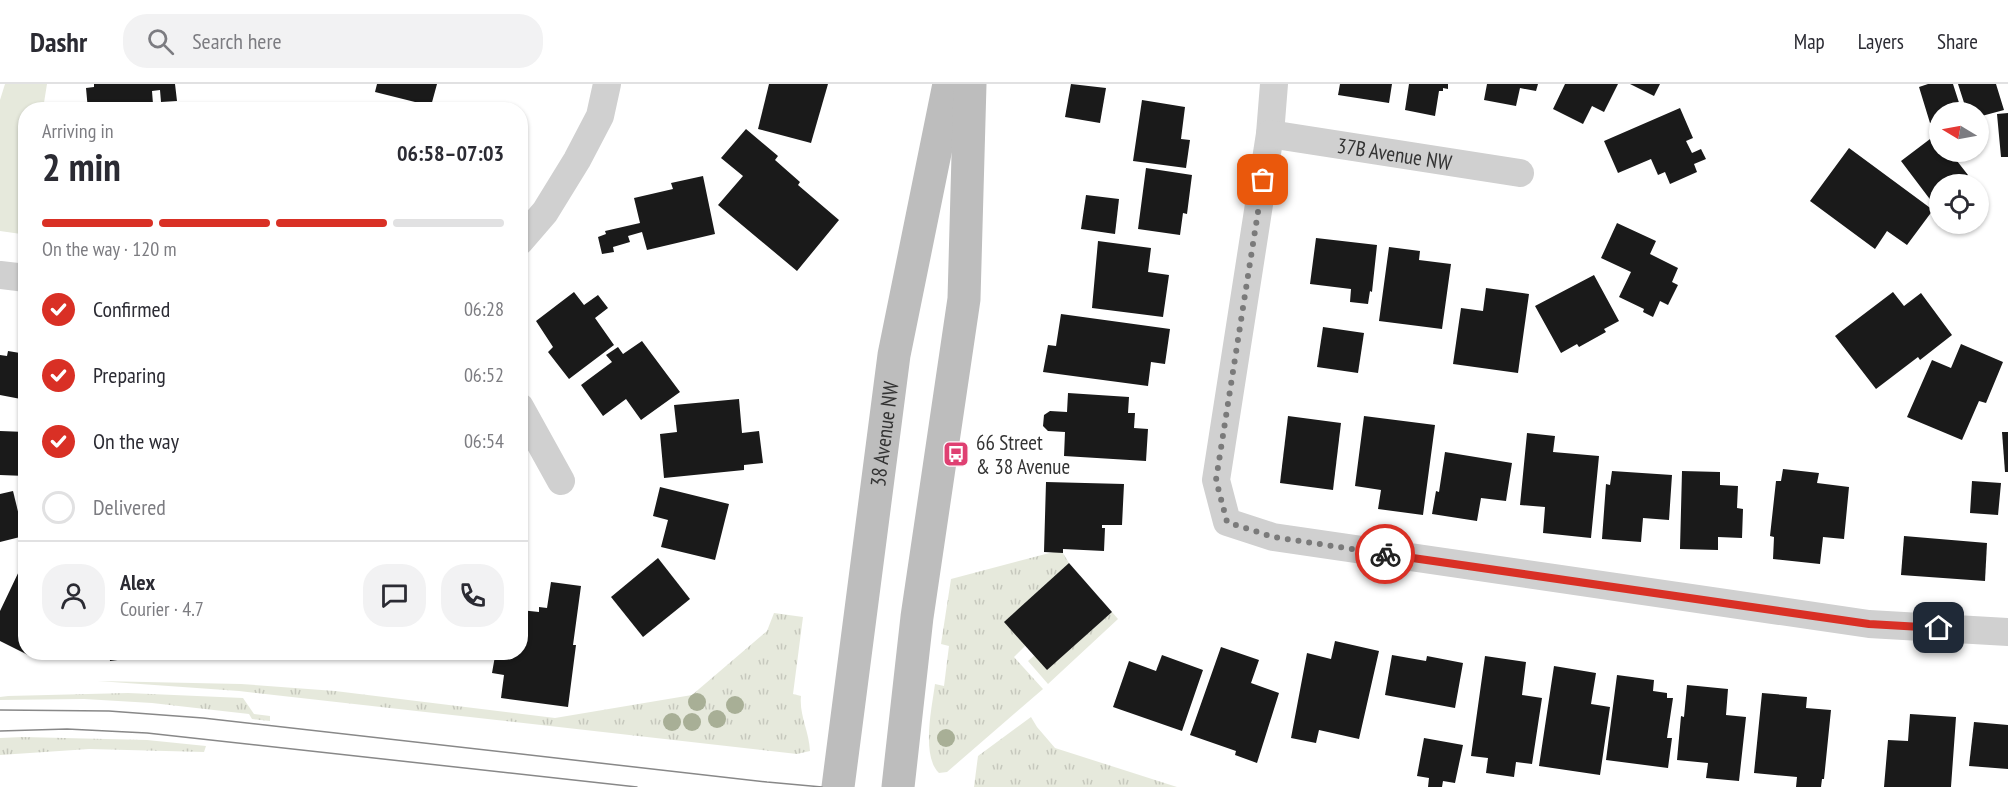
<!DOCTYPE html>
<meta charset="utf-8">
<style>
body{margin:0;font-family:"PT Sans Narrow",sans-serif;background:#f2f2f3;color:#2b2b33;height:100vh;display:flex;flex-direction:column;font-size:22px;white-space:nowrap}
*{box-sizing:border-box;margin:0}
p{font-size:20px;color:#7c7c81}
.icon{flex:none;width:33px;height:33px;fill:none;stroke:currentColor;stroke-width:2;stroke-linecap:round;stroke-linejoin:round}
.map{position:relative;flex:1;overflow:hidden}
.details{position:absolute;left:18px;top:18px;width:510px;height:558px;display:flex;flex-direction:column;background:#fff;border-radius:24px;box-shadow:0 2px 4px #0004}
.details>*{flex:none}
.needle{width:39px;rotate:280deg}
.tools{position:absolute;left:1929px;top:18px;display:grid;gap:12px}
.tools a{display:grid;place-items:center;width:60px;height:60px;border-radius:50%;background:#fff;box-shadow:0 2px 4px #0004;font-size:30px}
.pin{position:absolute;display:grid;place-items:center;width:51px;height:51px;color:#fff;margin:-26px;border-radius:12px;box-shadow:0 3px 9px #0006}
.courier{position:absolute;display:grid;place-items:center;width:60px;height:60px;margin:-30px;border:4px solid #d93025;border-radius:50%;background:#fff;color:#222;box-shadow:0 2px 8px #0007}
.summary em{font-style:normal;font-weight:800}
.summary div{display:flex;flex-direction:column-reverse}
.summary{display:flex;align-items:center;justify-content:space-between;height:102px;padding:0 24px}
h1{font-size:39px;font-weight:800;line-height:45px}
.bar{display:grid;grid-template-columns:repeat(4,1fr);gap:9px 6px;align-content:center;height:72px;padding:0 24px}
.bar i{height:8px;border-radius:4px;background:#e1e1e2}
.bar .active{background:#d93025}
.bar p{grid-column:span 4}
.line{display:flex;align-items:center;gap:15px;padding:0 24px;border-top:2px solid #e1e1e2}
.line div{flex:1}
.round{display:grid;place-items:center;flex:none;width:63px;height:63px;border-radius:24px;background:#f2f2f3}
ol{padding:0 24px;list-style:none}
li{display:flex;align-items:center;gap:18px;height:66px}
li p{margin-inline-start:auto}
li .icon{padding:6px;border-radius:50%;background:#d93025;color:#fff;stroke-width:4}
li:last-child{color:#7c7c81}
li i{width:33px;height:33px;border:3px solid #e1e1e2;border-radius:50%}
header{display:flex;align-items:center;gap:36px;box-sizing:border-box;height:84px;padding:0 30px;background:#fff;border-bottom:2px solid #e1e1e2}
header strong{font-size:28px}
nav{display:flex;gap:33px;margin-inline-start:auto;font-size:21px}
.search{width:420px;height:54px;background:#f2f2f3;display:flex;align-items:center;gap:15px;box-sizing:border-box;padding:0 21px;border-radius:24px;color:#7c7c81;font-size:22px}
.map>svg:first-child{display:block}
.grass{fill:url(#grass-tufts)}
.park{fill:#e6e9dc}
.building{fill:#1a1a1a}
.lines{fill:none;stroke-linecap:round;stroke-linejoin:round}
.street{stroke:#d0d0d0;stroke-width:28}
.secondary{stroke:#bdbdbd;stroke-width:33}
.tram{stroke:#888;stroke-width:1.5}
.tree{fill:#a8af96}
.done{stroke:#7a7a7a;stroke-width:6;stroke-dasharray:0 10.8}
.route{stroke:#d93025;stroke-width:8}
.labels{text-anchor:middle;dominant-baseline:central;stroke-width:6;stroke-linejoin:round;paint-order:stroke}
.street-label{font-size:21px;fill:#333;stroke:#fff}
.poi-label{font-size:21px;fill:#333;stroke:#fff;text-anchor:start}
</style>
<header>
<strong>Dashr</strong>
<div class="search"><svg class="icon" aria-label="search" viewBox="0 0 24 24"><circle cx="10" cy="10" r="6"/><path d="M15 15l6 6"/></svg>Search here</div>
<nav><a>Map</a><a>Layers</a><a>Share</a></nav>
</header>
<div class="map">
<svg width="2008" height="703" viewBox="0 0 2008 703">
<defs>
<pattern id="grass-tufts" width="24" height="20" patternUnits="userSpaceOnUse" patternTransform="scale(1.5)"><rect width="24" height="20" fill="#e6e9dc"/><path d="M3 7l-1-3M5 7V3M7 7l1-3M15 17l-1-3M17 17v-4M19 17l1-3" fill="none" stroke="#c6c8bd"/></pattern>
</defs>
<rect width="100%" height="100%" fill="#fff"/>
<g class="grass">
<path d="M1061,466L1069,479L1026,561L1014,573L1043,605L947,688L939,689C921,672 932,623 935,600L944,602L949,562L941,560L951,495Z"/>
<path d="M1112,528L1118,535L1048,600L1028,577L1035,571L1047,585Z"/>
<path d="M774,529L803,533L793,610L801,612C799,631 809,647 810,667L797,670L239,607L98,597L241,600L335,607L555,634L692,611L767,547Z"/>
<path d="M128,609L243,614L254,630L270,632V637L252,635L249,630L152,619L84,615L0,616V613L8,612Z"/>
<path d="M1031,633L1037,643L1055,664L1177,703H974L978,672Z"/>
<path d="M23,653L147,656L206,662L204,668L89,665L0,671V654Z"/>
</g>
<path class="park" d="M5,0H47L43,25L26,26V123L21,150L0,147V16Z"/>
<g class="building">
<path d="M94,0H175L177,17L161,18L160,6L152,7L153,20L143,21L144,26H88L86,4L94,3Z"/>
<path d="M377,0H437L431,22L375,8Z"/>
<path d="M769,0H828L811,59L758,45Z"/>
<path d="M1071,0L1106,4L1100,39L1065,33Z"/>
<path d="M1340,0H1392L1389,19L1338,11Z"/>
<path d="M1409,0H1448V5L1443,4V7H1439L1435,32L1405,26Z"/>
<path d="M1487,0H1538L1536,7L1520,4L1516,22L1484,16Z"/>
<path d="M1565,0H1618L1604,28L1592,22L1583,40L1553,25Z"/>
<path d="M1630,0H1660L1654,12Z"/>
<path d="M1928,0H1953L1962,28H1940V36L1930,39L1919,3Z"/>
<path d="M1958,0H1996L2004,26L1978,33V28H1967Z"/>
<path d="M1142,16L1185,23L1181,55L1190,56L1186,84L1133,77Z"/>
<path d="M1680,24L1693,54L1686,57L1692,69L1701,65L1706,75L1694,80L1697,88L1670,100L1665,88L1658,91L1651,75L1618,89L1604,57Z"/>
<path d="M2008,29V73H2001L1997,30Z"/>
<path d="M746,45L778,72L775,76L800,98L798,101L839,136L797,187L718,121L743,92L721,74Z"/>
<path d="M1934,52L1938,57L1940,55V68H1950L1968,91L1955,100H1940V113L1932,118L1901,77Z"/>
<path d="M1849,64L1933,126L1907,161L1887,147L1875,165L1810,117Z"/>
<path d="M1146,84L1192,91L1187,130L1183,129L1180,151L1138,145Z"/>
<path d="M703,92L715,150L647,166L642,148L628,152L630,158L613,163L614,168L602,170L598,153L606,150L605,147L640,139L634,114L673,105L671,99Z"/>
<path d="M1086,111L1119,115L1115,150L1081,145Z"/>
<path d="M1617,139L1656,157L1650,170L1678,184L1672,198L1678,201L1668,221L1660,217L1653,233L1643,228L1644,225L1619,213L1631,188L1601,174Z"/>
<path d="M1316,154L1377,161L1372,208L1370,207L1368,220L1350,218L1351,205L1310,200Z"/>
<path d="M1098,157L1151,164L1148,188L1169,191L1163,233L1092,224Z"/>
<path d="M1389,163L1420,167L1419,176L1451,180L1442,245L1379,237Z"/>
<path d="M1594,191L1619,237L1604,245L1606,248L1579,263L1577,260L1561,269L1535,222Z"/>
<path d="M1486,204L1529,210L1518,289L1453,280L1461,224L1483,227Z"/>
<path d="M574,208L584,221L598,211L608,224L595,234L614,261L569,295L548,268L553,263L536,237Z"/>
<path d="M1893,208L1904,222L1921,209L1952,251L1920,276L1918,273L1876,305L1835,252Z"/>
<path d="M1061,230L1170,245L1165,280L1151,278L1148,302L1043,288L1048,261L1056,262Z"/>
<path d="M1323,243L1364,249L1358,289L1317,283Z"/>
<path d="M642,257L680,308L641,336L626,315L603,332L581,301L612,278L606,271L618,263L623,270Z"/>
<path d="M1961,260L2003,278L1986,319L1979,317L1962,356L1907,333L1932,276L1951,284Z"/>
<path d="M8,267L26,270V316L0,311V271L7,272Z"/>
<path d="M1068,309L1129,313L1128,329H1135L1134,344L1148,345L1146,377L1064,372L1065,348L1048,347L1043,342L1044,331L1050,327L1067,328Z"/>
<path d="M739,315L742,349L759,347L763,379L744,381V386L664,394L660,350L677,348L674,321Z"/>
<path d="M1288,332L1341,339L1333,406L1280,399Z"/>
<path d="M1364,332L1435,341L1423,431L1378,425L1381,406L1355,402Z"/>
<path d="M0,347L26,348V392L0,391Z"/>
<path d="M2002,348H2008V388H2005Z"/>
<path d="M1527,349L1555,352L1553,368L1599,372L1591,454L1543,449L1545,423L1520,421Z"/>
<path d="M1445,368L1512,379L1506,417L1481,414L1477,437L1432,430L1436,407L1439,408Z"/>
<path d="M1783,385L1819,389L1817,399L1849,403L1844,455L1823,453L1820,480L1773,475L1774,453L1770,452L1776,397H1781Z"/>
<path d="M1612,387L1672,391L1669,436L1643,434L1641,458L1602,455L1606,400L1610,401Z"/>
<path d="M1682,387L1720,388V401L1738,402L1737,424L1743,425L1742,454L1718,453V466L1680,465Z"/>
<path d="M1972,397L2001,399L1998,431L1970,429Z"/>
<path d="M1046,398L1124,400L1122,441H1102V444H1105L1104,467L1063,465V469L1044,468Z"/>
<path d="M660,403L729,420L715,476L661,463L668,436L653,432Z"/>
<path d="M13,407L24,452L0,458V410Z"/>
<path d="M1904,452L1987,459L1985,497L1901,491Z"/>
<path d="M658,474L690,515L643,553L611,513Z"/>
<path d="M1069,479L1112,528L1047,586L1004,538Z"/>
<path d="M21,483L26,485V568H32L30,572L0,557V527Z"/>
<path d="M551,498L581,502L573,561H576L568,623L501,614L504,591L492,589L495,572L505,573L506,568H520V526L539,528V523L547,524Z"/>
<path d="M1335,557L1379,567L1359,655L1319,646L1316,659L1291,654L1307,569L1331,575Z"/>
<path d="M1221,563L1259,576L1251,599L1279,609L1257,679L1235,671L1236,667L1190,651Z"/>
<path d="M109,568H162V570L110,577Z"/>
<path d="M1162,571L1203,586L1182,647L1113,623L1129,577L1156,587Z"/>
<path d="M1392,571L1426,577L1427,572L1463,579L1455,624L1385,611Z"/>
<path d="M1485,572L1526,578L1522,611L1542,614L1532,680L1516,678L1514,693L1486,689L1488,674L1471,672Z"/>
<path d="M1554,582L1596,589L1591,620L1610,623L1600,691L1539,682Z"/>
<path d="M1617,591L1654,596L1653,607L1667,609V614H1673L1667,654H1672L1668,684L1606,676Z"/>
<path d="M1687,601L1728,605L1726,631L1746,633L1739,697L1706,694L1708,679L1677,676L1681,632L1684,633Z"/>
<path d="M1762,609L1807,613L1806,624L1831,626L1824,695H1822L1821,703H1796L1797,693L1754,689Z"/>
<path d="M1910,630L1956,633L1951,703H1884L1888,656L1908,657Z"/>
<path d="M1974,638L2008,641V685L1969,682Z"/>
<path d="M1424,654L1463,661L1455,699L1443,697L1442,703H1428L1429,694L1417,692Z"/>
</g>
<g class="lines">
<g class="street">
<path d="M1274,0L1270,50L1216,396L1227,438L1273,453L1869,540L2008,548"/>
<path id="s1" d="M1270,50L1520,89"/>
<path d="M520,157L545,128L577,76L600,32L607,0"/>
<path d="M0,191L26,194"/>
<path d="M520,323L561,397"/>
</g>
<g class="secondary">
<path id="s2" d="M838,703L894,271L949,0"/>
<path d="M898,703L917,533L964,215L970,0"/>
</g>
<g class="tram">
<path d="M0,626L109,627L203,634L767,698L822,703"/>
<path d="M0,647L67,645L147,649L637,703"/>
</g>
</g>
<g class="tree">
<circle cx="697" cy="618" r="9"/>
<circle cx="735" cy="621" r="9"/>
<circle cx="717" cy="635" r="9"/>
<circle cx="672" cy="638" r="9"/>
<circle cx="692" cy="638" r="9"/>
<circle cx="946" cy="654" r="9"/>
</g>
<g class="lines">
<path class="done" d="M1263,96L1216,396L1227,438L1273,453L1385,470"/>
<path class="route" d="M1385,470L1869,540L1939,544"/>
</g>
<defs>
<g id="bus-square" transform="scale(1.35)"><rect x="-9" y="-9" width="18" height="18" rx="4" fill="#df4072" stroke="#fff"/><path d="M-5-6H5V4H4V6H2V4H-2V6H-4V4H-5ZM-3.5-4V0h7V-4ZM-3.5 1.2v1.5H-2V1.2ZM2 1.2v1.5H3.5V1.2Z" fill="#fff"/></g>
</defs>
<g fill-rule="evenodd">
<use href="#bus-square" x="956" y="370"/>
</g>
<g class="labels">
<g class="street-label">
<text stroke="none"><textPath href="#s1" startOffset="126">37B Avenue NW</textPath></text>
<text stroke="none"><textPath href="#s2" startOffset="356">38 Avenue NW</textPath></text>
</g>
<g class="poi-label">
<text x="976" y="358">66 Street<tspan x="976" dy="24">&amp; 38 Avenue</tspan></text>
</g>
</g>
</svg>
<div class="tools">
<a><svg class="needle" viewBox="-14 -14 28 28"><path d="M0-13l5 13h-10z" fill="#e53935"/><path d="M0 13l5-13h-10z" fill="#7c7c81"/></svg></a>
<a><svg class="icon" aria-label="locate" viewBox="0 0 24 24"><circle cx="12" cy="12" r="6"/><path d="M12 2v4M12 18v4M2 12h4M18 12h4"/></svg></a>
</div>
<div class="pin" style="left:1263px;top:96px;background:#ea580c"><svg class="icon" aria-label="bag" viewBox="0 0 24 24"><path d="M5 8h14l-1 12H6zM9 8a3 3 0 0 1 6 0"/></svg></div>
<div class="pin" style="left:1939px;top:544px;background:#1f2937"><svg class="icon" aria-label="home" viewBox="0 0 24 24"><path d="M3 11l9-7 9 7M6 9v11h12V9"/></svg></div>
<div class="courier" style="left:1385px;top:470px"><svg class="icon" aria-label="bike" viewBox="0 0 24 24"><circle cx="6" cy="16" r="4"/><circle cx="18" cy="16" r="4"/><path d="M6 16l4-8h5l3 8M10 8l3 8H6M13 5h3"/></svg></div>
<section class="details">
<div class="summary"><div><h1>2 min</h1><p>Arriving in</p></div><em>06:58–07:03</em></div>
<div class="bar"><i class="active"></i><i class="active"></i><i class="active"></i><i></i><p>On the way · 120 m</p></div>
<ol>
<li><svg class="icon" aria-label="check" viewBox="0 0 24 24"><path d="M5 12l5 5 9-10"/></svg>Confirmed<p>06:28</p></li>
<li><svg class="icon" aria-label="check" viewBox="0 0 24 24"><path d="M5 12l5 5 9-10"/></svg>Preparing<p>06:52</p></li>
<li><svg class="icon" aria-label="check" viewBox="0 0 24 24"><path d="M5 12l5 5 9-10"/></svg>On the way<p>06:54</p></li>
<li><i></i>Delivered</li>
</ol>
<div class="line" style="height:108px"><a class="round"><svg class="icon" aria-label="person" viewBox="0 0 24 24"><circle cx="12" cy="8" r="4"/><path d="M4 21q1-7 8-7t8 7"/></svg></a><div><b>Alex</b><p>Courier · 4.7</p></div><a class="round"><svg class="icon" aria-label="chat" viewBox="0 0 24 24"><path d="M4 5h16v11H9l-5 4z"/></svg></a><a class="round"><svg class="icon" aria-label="phone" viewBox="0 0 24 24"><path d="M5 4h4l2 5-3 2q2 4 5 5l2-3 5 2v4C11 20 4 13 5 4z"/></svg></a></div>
</section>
</div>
